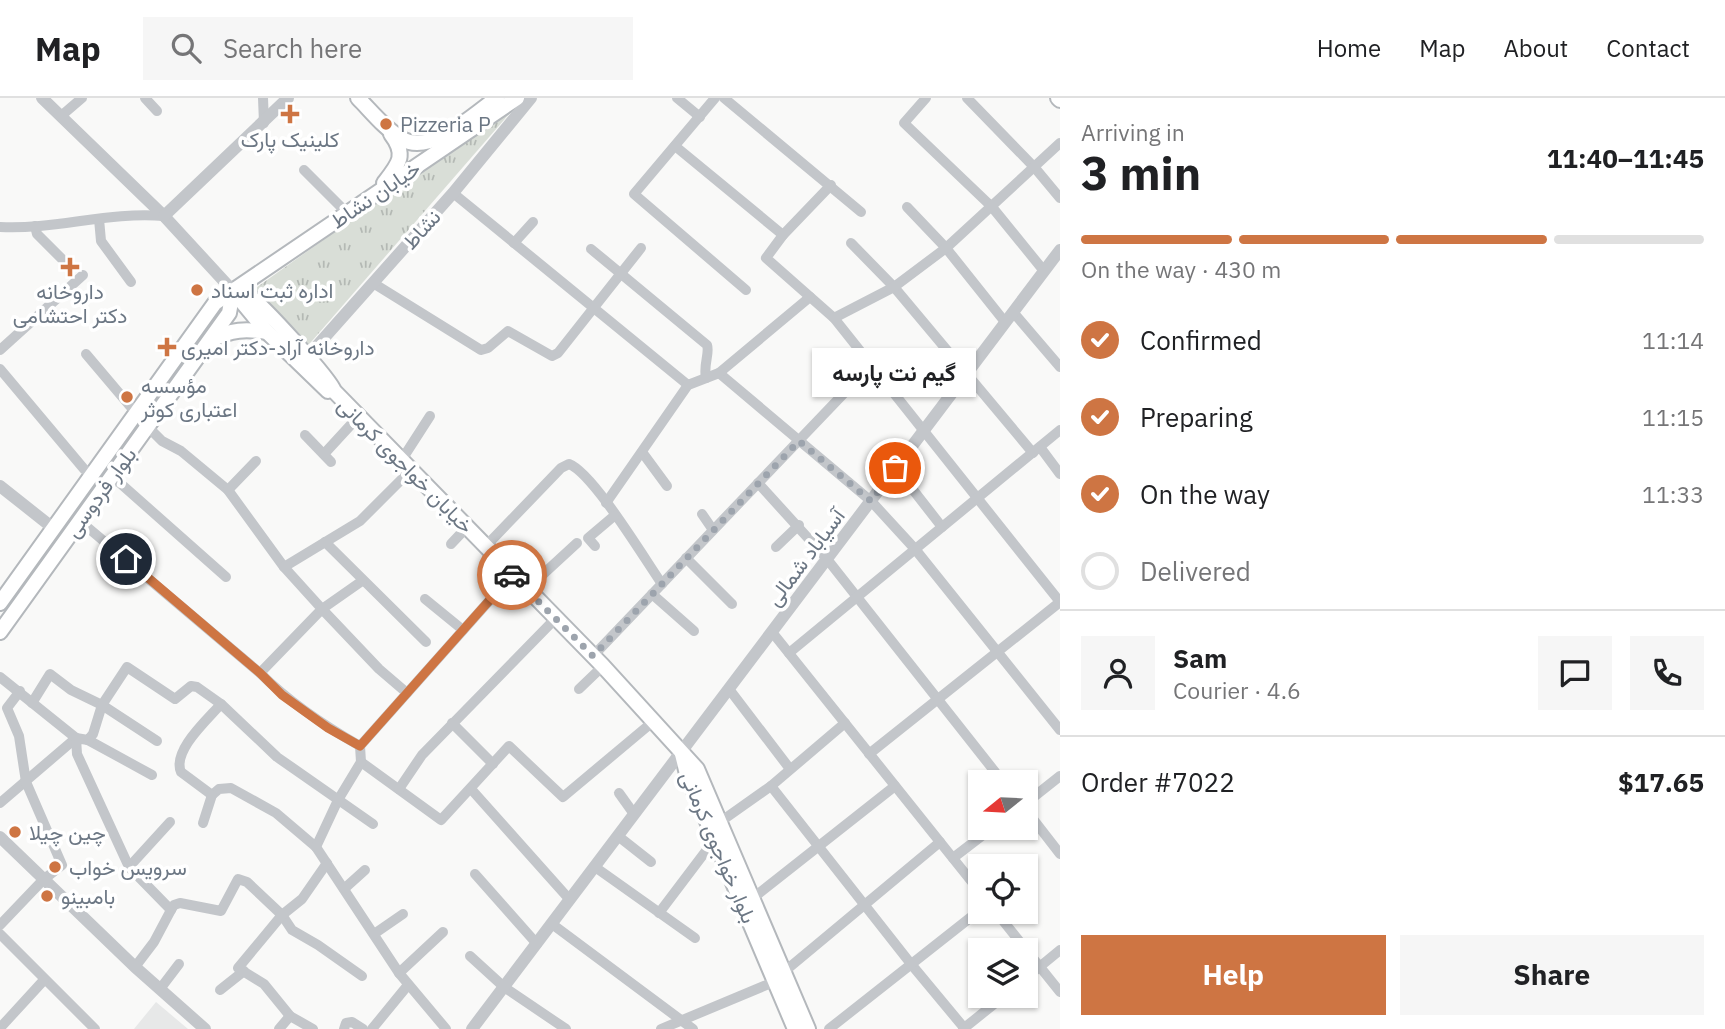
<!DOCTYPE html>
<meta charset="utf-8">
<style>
body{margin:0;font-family:"IBM Plex Sans",Vazirmatn,sans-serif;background:#f6f6f6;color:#202124;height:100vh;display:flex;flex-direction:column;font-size:26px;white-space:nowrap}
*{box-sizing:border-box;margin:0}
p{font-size:23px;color:#757577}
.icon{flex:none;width:38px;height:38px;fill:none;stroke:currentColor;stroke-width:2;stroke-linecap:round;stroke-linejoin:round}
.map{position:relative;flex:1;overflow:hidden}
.drawer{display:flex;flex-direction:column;background:#fff;width:665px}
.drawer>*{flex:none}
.needle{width:46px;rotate:252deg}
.buttons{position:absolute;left:968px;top:672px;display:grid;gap:14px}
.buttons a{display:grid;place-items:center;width:70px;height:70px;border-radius:0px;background:#fff;box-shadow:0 2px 5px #0004;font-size:35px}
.pin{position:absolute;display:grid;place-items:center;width:60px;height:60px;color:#fff;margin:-30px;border:4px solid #fff;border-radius:50%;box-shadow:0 2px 7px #0007}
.courier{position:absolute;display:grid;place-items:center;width:70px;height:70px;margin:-35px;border:5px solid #ce7543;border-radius:50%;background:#fff;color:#222;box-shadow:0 2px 9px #0007}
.bubble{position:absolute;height:49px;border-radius:0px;background:#fff;box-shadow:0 2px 5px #0004;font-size:23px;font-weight:700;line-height:49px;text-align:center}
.overview em{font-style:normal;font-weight:700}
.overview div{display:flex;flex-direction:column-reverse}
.overview{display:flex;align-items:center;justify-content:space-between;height:119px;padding:0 21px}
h1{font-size:46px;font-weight:700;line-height:52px}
.bar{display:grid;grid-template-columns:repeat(4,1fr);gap:10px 7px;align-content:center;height:84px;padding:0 21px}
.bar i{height:9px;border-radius:5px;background:#e0e0e0}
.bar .on{background:#ce7543}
.bar p{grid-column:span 4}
.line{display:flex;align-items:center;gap:18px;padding:0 21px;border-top:2px solid #e0e0e0}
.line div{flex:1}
.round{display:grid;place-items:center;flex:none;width:74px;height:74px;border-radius:0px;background:#f6f6f6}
ol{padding:0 21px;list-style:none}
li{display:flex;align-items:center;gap:21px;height:77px}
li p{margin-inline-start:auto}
li .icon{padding:7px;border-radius:50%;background:#ce7543;color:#fff;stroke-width:4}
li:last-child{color:#757577}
li i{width:38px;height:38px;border:4px solid #e0e0e0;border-radius:50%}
.cta{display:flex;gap:14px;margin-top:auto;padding:14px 21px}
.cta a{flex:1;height:80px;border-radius:0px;background:#ce7543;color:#fff;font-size:28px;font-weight:700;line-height:80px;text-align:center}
.cta a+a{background:#f6f6f6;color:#202124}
header{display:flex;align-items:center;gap:42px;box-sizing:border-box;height:98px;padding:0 35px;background:#fff;border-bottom:2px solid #e0e0e0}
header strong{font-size:33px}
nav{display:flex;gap:38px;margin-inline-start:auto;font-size:24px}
.search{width:490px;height:63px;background:#f6f6f6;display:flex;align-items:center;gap:18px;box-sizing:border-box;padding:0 24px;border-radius:0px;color:#757577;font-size:26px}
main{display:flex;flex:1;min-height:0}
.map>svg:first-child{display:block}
.built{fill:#e7e8e8}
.grass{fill:url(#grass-tufts)}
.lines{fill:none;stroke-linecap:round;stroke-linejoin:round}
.secondary-casing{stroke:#b4b8bc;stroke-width:18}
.minor{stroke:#c3c6ca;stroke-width:10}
.tertiary{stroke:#c3c6ca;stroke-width:12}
.secondary{stroke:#fff;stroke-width:14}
.done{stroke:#9da4ad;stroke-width:7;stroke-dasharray:0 12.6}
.route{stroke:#ce7543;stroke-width:9}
.poi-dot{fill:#ce7543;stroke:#fff;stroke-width:2.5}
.labels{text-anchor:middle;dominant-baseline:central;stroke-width:7;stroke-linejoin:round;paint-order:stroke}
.poi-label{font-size:21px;fill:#6c7784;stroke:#fff;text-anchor:start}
.street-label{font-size:21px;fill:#6c7784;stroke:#fff}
</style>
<header>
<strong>Map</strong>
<div class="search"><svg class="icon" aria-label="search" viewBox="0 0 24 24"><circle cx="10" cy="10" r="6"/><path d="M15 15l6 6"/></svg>Search here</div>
<nav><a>Home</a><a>Map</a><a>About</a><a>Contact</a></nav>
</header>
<main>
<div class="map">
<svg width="1060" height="931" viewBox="0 0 1060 931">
<defs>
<pattern id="grass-tufts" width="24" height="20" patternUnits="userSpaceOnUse" patternTransform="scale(1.75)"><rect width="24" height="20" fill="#d9ded7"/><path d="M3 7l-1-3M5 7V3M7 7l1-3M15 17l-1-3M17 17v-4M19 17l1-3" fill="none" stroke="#b4b9b4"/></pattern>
</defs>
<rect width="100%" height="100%" fill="#f9f9f8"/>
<path class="built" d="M156,904L188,931H134Z"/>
<path class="grass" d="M523,0L305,251L250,194Z"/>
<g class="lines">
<g class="secondary-casing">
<g id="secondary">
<path d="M358,0C371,13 385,31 402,41C431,58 474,16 497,0"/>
<path d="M1058,0L1060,2"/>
<path d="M384,85C399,66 407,57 391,36"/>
<path d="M233,193C238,194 245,195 249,198C261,205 331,282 334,293L603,568L697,671L808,931"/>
<path d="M233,193L267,234L328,293"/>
<path d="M212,242C231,231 246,231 267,234"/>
<path d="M0,505L215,205L517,0"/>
<path d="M0,534L229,215L233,193"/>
<path d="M682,656L687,676L795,931"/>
</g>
</g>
<g class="minor">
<path d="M145,0L157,13"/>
<path d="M263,0L264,25"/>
<path d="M677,0L700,19"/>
<path d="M715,0L634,96L746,192"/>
<path d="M724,0L861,114"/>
<path d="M926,0L904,25L992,109L1044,173"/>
<path d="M967,0L1035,70L1060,100"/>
<path d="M61,18L82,0"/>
<path d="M675,48L783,137"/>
<path d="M304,72L347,115"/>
<path d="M831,87L783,137L766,160L834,220L1060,504"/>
<path d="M453,95L688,287"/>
<path d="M907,109L946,150L1005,224"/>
<path d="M99,121L101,143L131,184"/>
<path d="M35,128L37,136L70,169"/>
<path d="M0,129C55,132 109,113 164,118"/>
<path d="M514,145L533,124"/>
<path d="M851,145L894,189L1033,355"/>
<path d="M591,151L707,247C710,255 703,267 706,280"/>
<path d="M373,185L481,252L488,250L508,233L552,258L558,255L641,150"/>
<path d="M1013,214L1060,269"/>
<path d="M834,220L894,189L946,150L1060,45"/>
<path d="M0,252L83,177"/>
<path d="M86,256L130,308L138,313"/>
<path d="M0,271L84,371L92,377"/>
<path d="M719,275L871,403L915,451L1060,632"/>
<path d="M148,329L162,343L181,353L228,392L284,469L322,511L260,575"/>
<path d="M305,337L331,364"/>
<path d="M1040,349L1060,376"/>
<path d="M642,354L667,388"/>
<path d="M324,356L358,319"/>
<path d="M401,363L430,318"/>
<path d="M896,370L942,429"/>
<path d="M112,378L226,479"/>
<path d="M758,385L827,461L1003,684"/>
<path d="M228,392L256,363"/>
<path d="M606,405L688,287L719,275L810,199"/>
<path d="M702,416L713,432"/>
<path d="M80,423L260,575C290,605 323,627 360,648"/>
<path d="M325,444L426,544"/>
<path d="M451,446L467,429"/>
<path d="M486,448L561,370L569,366C593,375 644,460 662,486"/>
<path d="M595,448L588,440L614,418"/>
<path d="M776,449L799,427"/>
<path d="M686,460L732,506"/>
<path d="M284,469L360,423L410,373"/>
<path d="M362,483L322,511L379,571L407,595"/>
<path d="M527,491L577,445"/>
<path d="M652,496L694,533"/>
<path d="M425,501L463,532"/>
<path d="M772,534L980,794"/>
<path d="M789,555L1060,332"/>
<path d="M593,558L870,268"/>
<path d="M0,579L76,640L0,705"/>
<path d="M579,591L603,568"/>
<path d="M729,591L790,671"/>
<path d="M32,605L50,576L71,592L102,607L157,643"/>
<path d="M221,606C207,622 172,653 181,674L212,697L219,691L231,690L276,715L316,749L399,875L446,931"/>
<path d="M452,625L493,666"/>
<path d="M88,642L152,677"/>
<path d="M869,656L1060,504"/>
<path d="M361,664L441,722L509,648L563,699L655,622"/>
<path d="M361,664L360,648L513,476"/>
<path d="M771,688L911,866L965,931"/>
<path d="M399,691L422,657L556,520"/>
<path d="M471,691L570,802"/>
<path d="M619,695L634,716"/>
<path d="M1026,705L1060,678"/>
<path d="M1026,712L1060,756"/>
<path d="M720,724L771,688L845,625"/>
<path d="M203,725L212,697"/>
<path d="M618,738L651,764"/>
<path d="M316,749L338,702L361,664"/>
<path d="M953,760L992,730"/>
<path d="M129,769L170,724"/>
<path d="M595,769L695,840"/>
<path d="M475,776L537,846"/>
<path d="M345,790L365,772"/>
<path d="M753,800L895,688"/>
<path d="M171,812L174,807L180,805L221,813L238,781L247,784L282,817L292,832L318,847L362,878"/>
<path d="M996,814L1060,894"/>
<path d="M659,815L715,741"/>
<path d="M552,826L693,931"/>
<path d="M0,827L43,782L62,767L26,684L19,638L7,610L20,593"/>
<path d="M0,836L95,931"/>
<path d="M374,836L403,816"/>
<path d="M470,858L504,889L566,931"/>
<path d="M135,869L154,844L171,812L129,769L77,656L76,640L88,642L93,636L102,607L127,569L175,601L191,588L197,589L221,606L277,659L373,726"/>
<path d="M785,873L940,744"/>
<path d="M399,875L443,834"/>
<path d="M1026,880L1060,852"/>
<path d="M160,891L179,866"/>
<path d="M220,892L244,873"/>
<path d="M290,918L264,886L238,870L282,817L302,801L327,765"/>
<path d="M0,930L44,882"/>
<path d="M279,931L290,918L313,931"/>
<path d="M344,931L346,925L352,924L363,931"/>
<path d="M372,931L408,887"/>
<path d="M661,931L776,883"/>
<path d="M829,931L980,812"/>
<path d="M963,931L1004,898"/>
</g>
<g class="tertiary">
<path d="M42,0L164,118L233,193"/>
<path d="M164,118L288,0"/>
<path d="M308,258L453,95L531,0"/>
<path d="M0,388L53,430"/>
<path d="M0,739L135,869L205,931"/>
<path d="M472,931L1060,152"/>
</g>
<use href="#secondary" class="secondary"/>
</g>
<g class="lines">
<path class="done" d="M512,477L593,558L799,343L871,403L895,370"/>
<path class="route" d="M126,461L260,575L282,597L328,630L360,648L512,477"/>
</g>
<g class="poi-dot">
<path d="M286.5 5.5h7v7h7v7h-7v7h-7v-7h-7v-7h7z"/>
<circle cx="386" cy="26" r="7"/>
<path d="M66.5 158.5h7v7h7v7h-7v7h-7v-7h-7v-7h7z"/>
<circle cx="197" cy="192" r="7"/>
<path d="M163.5 238.5h7v7h7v7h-7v7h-7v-7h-7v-7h7z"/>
<circle cx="127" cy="299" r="7"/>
<circle cx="15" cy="734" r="7"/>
<circle cx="55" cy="769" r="7"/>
<circle cx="47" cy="798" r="7"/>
</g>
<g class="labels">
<g class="poi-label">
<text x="400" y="26">Pizzeria P</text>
<text x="290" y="41" text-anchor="middle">کلینیک پارک</text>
<text x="211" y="192">اداره ثبت اسناد</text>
<text x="70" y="193" text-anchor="middle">داروخانه<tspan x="70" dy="24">دکتر احتشامی</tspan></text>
<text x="181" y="249">داروخانه آراد-دکتر امیری</text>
<text x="141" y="287">مؤسسه<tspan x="141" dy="24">اعتباری کوثر</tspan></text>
<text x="29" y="734">چین چیلا</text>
<text x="69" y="769">سرویس خواب</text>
<text x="61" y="798">بامبینو</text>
</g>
<g class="street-label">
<text transform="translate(375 96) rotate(-34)">خیابان نشاط</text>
<text transform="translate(421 131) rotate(-48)">نشاط</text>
<text transform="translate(406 367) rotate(45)">خیابان خواجوی کرمانی</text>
<text transform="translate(100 394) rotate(-54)">بلوار فردوسی</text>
<text transform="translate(805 459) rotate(-53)">آسیاباد شمالی</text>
<text transform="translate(719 749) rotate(67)">بلوار خواجوی کرمانی</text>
</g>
</g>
</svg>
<div class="buttons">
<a><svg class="needle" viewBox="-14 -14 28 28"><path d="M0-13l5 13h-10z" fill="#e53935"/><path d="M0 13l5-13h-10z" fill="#757577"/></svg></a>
<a><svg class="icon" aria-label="locate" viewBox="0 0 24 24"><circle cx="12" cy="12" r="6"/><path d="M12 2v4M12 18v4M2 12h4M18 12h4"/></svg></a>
<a><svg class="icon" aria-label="layers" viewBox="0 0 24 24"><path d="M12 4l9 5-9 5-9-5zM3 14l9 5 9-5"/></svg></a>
</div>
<div class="pin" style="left:895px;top:370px;background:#ea580c"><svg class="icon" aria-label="bag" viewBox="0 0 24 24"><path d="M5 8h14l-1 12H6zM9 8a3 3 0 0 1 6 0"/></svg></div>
<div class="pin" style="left:126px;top:461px;background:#1f2937"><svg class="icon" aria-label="home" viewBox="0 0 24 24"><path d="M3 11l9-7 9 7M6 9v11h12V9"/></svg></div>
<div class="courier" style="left:512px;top:477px"><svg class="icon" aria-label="car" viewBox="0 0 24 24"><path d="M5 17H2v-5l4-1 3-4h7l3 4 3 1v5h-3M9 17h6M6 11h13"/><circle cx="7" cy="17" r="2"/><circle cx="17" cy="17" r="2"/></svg></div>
<div class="bubble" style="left:812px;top:250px;width:164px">گیم نت پارسه</div>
</div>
<section class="drawer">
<div class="overview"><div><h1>3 min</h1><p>Arriving in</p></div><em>11:40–11:45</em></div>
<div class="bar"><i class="on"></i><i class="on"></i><i class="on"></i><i></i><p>On the way · 430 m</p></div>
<ol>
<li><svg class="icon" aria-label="check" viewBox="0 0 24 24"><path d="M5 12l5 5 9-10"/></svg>Confirmed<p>11:14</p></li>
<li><svg class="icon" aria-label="check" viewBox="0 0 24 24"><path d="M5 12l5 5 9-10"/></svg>Preparing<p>11:15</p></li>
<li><svg class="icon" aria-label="check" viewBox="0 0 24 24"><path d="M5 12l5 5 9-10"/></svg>On the way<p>11:33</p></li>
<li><i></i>Delivered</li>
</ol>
<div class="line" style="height:126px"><a class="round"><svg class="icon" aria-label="person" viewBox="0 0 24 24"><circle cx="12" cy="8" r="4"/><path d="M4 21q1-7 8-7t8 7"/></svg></a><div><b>Sam</b><p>Courier · 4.6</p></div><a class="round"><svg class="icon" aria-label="chat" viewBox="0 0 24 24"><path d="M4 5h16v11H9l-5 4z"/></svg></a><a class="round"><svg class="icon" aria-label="phone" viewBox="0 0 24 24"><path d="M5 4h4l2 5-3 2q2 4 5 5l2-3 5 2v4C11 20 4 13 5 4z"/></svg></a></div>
<div class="line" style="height:91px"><div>Order #7022</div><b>$17.65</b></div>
<div class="cta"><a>Help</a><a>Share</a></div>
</section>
</main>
